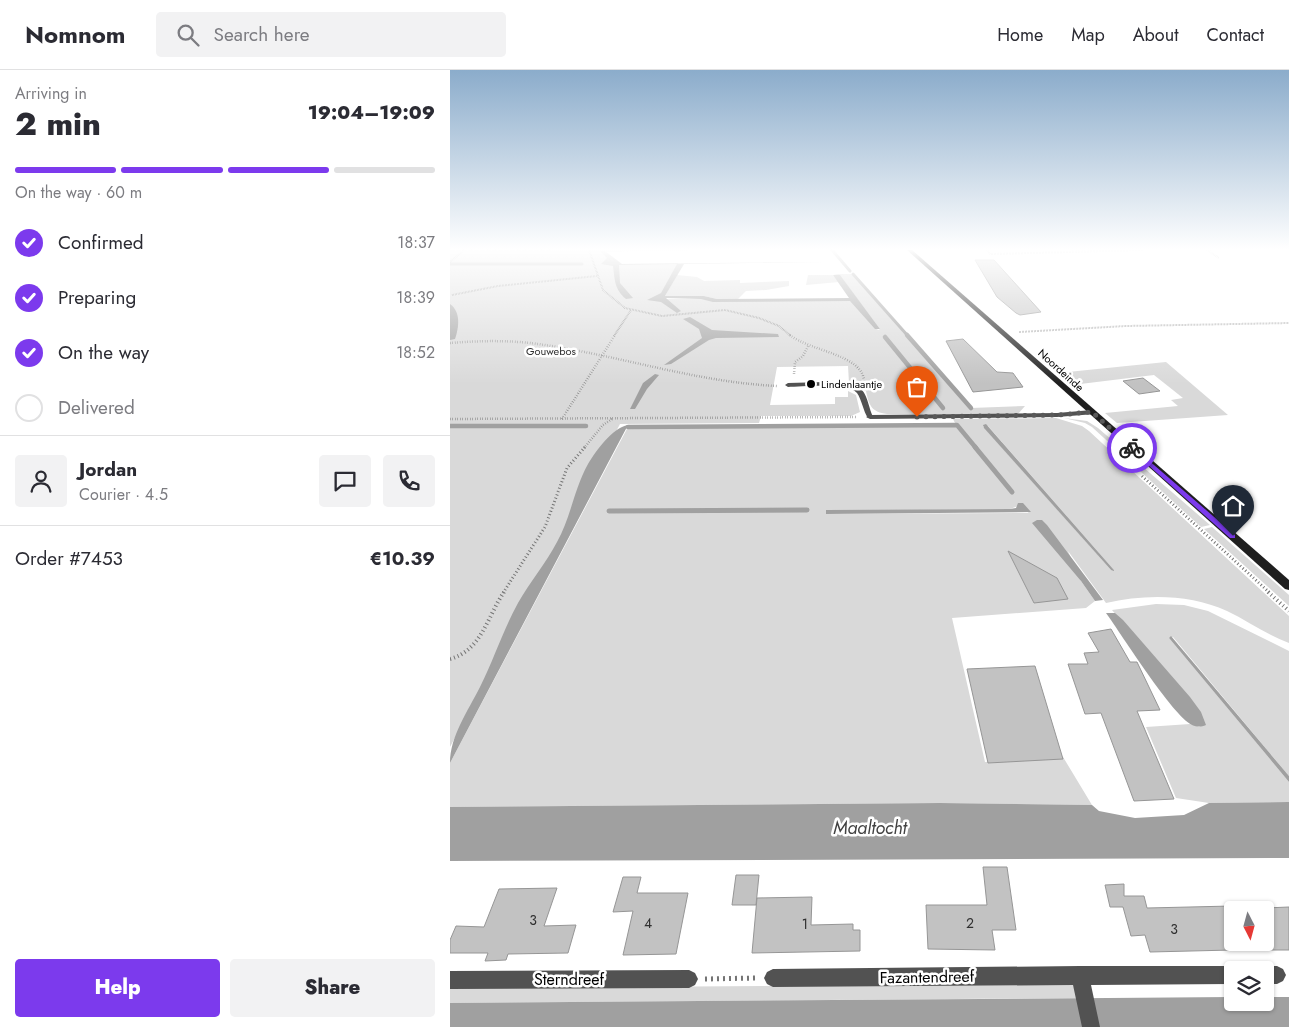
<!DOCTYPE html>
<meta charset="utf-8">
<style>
body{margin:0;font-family:Jost,sans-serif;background:#f2f2f3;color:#2b2b33;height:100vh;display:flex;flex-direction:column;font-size:19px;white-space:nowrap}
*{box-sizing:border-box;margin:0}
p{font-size:16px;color:#7c7c81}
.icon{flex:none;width:28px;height:28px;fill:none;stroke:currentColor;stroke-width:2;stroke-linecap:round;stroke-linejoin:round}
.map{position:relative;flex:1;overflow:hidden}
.drawer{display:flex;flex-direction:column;background:#fff;width:450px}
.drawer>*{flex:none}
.needle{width:32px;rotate:174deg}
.buttons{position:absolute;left:774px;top:831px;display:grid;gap:10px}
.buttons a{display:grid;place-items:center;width:50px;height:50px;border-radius:5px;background:#fff;box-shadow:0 1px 4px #0004;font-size:25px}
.pin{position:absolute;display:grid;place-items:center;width:42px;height:42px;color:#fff;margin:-51px -21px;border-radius:50% 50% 50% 0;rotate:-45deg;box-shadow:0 0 5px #0007}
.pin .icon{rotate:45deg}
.courier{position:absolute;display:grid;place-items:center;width:50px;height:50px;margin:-25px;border:4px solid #7c3aed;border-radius:50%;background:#fff;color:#222;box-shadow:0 1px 6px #0007}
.overview em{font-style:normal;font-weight:800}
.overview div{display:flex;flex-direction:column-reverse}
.overview{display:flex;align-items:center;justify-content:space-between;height:85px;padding:0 15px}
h1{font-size:32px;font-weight:800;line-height:38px}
.bar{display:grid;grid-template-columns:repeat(4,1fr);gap:8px 5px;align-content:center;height:60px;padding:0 15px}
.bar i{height:6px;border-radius:4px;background:#e1e1e2}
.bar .on{background:#7c3aed}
.bar p{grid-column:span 4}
.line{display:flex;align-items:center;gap:12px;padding:0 15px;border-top:1px solid #e1e1e2}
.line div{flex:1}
.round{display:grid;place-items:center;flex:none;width:52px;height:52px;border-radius:5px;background:#f2f2f3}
ol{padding:0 15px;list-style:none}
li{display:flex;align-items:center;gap:15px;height:55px}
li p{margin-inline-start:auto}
li .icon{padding:5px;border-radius:50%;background:#7c3aed;color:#fff;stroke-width:4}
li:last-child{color:#7c7c81}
li i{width:28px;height:28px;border:2px solid #e1e1e2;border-radius:50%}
.primary-button{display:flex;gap:10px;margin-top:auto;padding:10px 15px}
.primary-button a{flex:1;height:58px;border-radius:5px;background:#7c3aed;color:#fff;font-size:20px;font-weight:800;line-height:58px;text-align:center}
.primary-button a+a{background:#f2f2f3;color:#2b2b33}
header{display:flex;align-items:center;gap:30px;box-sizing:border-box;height:70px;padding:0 25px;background:#fff;border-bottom:1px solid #e1e1e2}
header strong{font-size:24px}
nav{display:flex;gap:28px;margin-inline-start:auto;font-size:18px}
.search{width:350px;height:45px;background:#f2f2f3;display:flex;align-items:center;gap:12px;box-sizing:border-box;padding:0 18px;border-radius:5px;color:#7c7c81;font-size:19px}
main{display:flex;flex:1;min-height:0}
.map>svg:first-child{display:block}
.green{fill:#d9d9d9;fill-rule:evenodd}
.water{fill:#a0a0a0}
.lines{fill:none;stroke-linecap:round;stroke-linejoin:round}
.stream-far2{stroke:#a0a0a0;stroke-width:3}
.stream-far1{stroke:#a0a0a0;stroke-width:4.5}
.stream{stroke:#a0a0a0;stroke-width:5}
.building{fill:#c2c2c2;stroke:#969696}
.path-far4{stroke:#747474;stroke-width:2;stroke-dasharray:0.5 1;stroke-linecap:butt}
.path-far3{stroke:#747474;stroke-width:2.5;stroke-dasharray:0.5 2;stroke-linecap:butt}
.path-far2{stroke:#747474;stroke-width:3;stroke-dasharray:1 2.5;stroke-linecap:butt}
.path-far1{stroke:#747474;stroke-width:4;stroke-dasharray:1 3;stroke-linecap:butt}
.path{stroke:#747474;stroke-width:5;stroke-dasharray:2 4;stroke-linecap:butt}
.lane{fill:#525252;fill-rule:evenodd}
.street{fill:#525252;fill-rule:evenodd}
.secondary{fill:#1f1f1f;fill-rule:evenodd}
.route{fill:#7c3aed}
.done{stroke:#595959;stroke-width:5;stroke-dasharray:0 9}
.poi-dot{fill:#000;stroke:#fff;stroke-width:2}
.labels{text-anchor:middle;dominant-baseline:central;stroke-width:5;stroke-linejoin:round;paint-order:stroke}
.far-park-label{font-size:11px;fill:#303030;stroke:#fff}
.far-street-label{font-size:11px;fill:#000;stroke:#fff}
.far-poi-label{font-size:11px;fill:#000;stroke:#fff;text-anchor:start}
.near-number-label{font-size:14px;fill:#303030}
.near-street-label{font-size:16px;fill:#000;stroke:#fff}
.near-water-label{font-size:18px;font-style:italic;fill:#414141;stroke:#fff}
</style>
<header>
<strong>Nomnom</strong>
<div class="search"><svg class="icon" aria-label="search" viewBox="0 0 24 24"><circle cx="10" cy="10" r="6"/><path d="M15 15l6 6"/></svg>Search here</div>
<nav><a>Home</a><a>Map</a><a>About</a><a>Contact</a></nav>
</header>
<main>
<section class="drawer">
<div class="overview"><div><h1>2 min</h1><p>Arriving in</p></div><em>19:04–19:09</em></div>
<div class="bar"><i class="on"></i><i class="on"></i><i class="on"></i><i></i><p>On the way · 60 m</p></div>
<ol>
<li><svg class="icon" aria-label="check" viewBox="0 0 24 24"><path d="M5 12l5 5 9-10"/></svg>Confirmed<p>18:37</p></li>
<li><svg class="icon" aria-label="check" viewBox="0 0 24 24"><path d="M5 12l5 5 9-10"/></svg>Preparing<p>18:39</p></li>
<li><svg class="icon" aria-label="check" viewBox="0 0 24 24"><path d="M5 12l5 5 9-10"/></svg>On the way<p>18:52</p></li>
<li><i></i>Delivered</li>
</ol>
<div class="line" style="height:90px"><a class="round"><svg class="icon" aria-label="person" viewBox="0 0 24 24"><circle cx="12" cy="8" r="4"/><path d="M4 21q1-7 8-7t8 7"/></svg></a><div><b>Jordan</b><p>Courier · 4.5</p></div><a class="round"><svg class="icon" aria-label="chat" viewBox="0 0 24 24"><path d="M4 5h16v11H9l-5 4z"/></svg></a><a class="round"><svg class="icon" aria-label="phone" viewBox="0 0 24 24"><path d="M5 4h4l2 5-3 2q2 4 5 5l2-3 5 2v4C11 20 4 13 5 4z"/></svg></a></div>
<div class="line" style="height:65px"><div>Order #7453</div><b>€10.39</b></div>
<div class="primary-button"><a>Help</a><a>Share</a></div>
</section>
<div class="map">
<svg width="839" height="957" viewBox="0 0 839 957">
<rect width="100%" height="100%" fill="#fff"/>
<g class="green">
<path d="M0,180H250L156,182L166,194L228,193L211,229H267L254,226H215L227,205L247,207L254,211L290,210V213L339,211V216L316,220L296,221L288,229H267L404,231L428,260L430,259L390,206L384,204H403L521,338L575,336L568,344H437C422,342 419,336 416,321L399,313L398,296L327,297L320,335L385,334V327H398V321L406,325L410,342L401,346H311L309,353L170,354L0,677Z"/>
<path d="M358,205H383L389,212L356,215Z"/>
<path d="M716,292L778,345L667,353L655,343L728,336L721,330L733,328L704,305L622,315L608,303Z"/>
<path d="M606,348L632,356L639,361L839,546V573C817,565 798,551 777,541C740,524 695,524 656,533L618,481L631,511L645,531L636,538L502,548L535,692L613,687L642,735L490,733L0,737V693L178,357L506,355L503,349ZM533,356H538L664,500H661ZM568,436L579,443L377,444L376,441L560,439Z"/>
<path d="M614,348L637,351L648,358L760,455L751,457L642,357L635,353Z"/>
<path d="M762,457L839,525V536L754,459Z"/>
<path d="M706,534L734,535L758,541L839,581V706L723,567L719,568L839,712V732L759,733L726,728L696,657L740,654L750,657L698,582L662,540Z"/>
<path d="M623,914L627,928L0,933V918Z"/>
</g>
<g class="water">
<path d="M150,181H155L172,194L374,192L234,194L215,226H254L267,229L399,228L383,205H390L430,259H425L400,231L263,232L251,229L216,228L231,241L227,243L211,232L197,230L211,223L227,194L169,195L170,213L183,228L176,229C164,219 165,210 163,196L151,194L157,188Z"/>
<path d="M0,234C11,242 9,257 5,269L0,270Z"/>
<path d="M240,247L262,260L328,264L329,267L266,268L259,270L221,294L214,295L252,268L249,259L233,249Z"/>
<path d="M205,304L209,305L197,319L185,339H180L193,313Z"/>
<path d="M536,354L664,500V501L661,500L534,358L533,355Z"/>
<path d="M178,355L0,693C0,666 18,641 30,617C44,589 53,560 68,533C80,512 96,493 107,472C121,447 124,419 138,394C146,381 162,358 178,355Z"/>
<path d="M568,433H573L581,442L376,444V440L560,439L566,438Z"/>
<path d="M587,450H592L597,455L653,530L645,531L631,511L582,453Z"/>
<path d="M656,543H665L673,550L740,627L751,642L756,655C751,657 747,657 742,655C722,645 672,565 656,543Z"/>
<path d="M721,566L839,706V712L719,568Z"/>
<path d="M839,732V788L0,791V737L490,733L642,735L649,741L685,748L734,745L759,733Z"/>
<path d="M782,927V932H815V927H839V957H0V933Z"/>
</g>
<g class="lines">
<g class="stream-far2">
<path d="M382,180L400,201"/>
<path d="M0,194H132"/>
<path d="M403,204L458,266"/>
</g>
<g class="stream-far1">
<path d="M457,265L521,338"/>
<path d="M435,267L493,338"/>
<path d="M0,356H136"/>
<path d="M178,357L507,355L526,378"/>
</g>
<g class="stream">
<path d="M525,377L562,422"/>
<path d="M159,441L357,440"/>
</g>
</g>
<g class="building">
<path d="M525,190H544L591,242L570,245L566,243L547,227Z"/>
<path d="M513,269L547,302L563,303L573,317L523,322L496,271Z"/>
<path d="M693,308L710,321L689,324L673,311Z"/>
<path d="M558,481L607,508L618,529L584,533Z"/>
<path d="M661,559L680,592H687L710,640L687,641L724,729L684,731L651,643L635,644L618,594H638L634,583L649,582L638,563Z"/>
<path d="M585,596L613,689L538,693L517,599Z"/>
<path d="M533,797H557L566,860H542L545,880L478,879L476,835H537Z"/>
<path d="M286,805H309L306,835H282Z"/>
<path d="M173,807H191L187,823H238L226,884L173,885L183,841L163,842Z"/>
<path d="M674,814V826H694L697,838L782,836V880L700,882L695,865L681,866L673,837H660L655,815Z"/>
<path d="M107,818L94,856L126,855L118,883L58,884L56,890L35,891L38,883H0V870L6,856L34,857L49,819Z"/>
<path d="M362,827L361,855L403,854V860H410V881L302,883L307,828Z"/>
<path d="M839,837V880H815V838Z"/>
</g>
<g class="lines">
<g class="path-far4">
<path d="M0,180H102"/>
<path d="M139,180L153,220L175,238L212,246L275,240L309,248L329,256L341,266"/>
<path d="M537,180L540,184L693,180"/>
<path d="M757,180L769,188"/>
<path d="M0,192L14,180"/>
<path d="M2,225L48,216L147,206"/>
<path d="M569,262L676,256L839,253"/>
<path d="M164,266L181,240"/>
</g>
<g class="path-far3">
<path d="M340,265C359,281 411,284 414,310"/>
<path d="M0,273C26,271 53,270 80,273C163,283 242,312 327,316"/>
<path d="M344,304L345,292L353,286L358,276"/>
<path d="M0,349L407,347"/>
<path d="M112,349L165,265"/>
<path d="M134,378L153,355L162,349"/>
</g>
<g class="path-far2">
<path d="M692,406L820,523"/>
<path d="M53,523L95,457L117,398L135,377"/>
</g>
<g class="path-far1">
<path d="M818,522L839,541"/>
<path d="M0,589C32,580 37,547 54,522"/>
</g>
<path class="path" d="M255,909L306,908"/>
<path class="lane" d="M375,312C386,313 404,312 412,320C418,327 419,339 423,347L422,348H418C413,341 412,330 407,323C398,312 352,317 338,317L335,315L338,313Z"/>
<g class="street">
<path d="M642,340L646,342L645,344L607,347L420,349L416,347L420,345L607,343Z"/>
<path d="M630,896H782L789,900H782V914L641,915L650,957H632L623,915L323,917L317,914L314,908L317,902L323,899Z"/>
<path d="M815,896H827L833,899L836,905L833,911L827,914H815V900H808Z"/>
<path d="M239,900L245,903L248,909L245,915L239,918L0,919V901Z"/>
</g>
<path class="secondary" d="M457,180H462L839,510V520L835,519Z"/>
</g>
<linearGradient id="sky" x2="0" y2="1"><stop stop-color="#8baccb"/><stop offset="0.57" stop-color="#fff"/><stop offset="1" stop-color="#fff" stop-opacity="0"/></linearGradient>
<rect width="839" height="314" fill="url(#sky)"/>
<path class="route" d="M682,376L785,465V468H780L680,379Z"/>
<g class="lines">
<path class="done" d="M467,347L607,345L642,342L682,378"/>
</g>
<circle class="poi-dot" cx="361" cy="314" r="5"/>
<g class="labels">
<g class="far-park-label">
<text x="101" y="281">Gouwebos</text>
</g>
<g class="far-street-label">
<text transform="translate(611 300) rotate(42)">Noordeinde</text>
</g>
<g class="far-poi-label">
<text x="371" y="314">Lindenlaantje</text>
</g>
<g class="near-number-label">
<text x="83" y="850">3</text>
<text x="198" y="853">4</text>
<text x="520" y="853">2</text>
<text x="355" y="854">1</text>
<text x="724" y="859">3</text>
</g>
<g class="near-street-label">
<text transform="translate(477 907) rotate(-1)">Fazantendreef</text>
<text x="119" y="909">Sterndreef</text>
</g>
<g class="near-water-label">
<text x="420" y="758">Maaltocht</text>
</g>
</g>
</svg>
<div class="buttons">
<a><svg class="needle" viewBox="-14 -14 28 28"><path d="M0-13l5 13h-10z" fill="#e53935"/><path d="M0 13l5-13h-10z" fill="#7c7c81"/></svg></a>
<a><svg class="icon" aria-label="layers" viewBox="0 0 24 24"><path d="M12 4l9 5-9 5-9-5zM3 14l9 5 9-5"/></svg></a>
</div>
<div class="pin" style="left:467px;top:347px;background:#ea580c"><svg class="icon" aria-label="bag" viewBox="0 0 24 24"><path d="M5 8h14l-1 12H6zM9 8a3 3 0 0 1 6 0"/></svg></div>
<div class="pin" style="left:783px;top:466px;background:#1f2937"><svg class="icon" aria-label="home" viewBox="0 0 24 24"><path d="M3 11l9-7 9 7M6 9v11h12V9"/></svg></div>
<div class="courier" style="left:682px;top:378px"><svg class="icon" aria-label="bike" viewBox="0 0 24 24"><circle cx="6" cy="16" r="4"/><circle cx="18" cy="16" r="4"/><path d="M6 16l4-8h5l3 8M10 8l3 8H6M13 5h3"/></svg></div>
</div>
</main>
